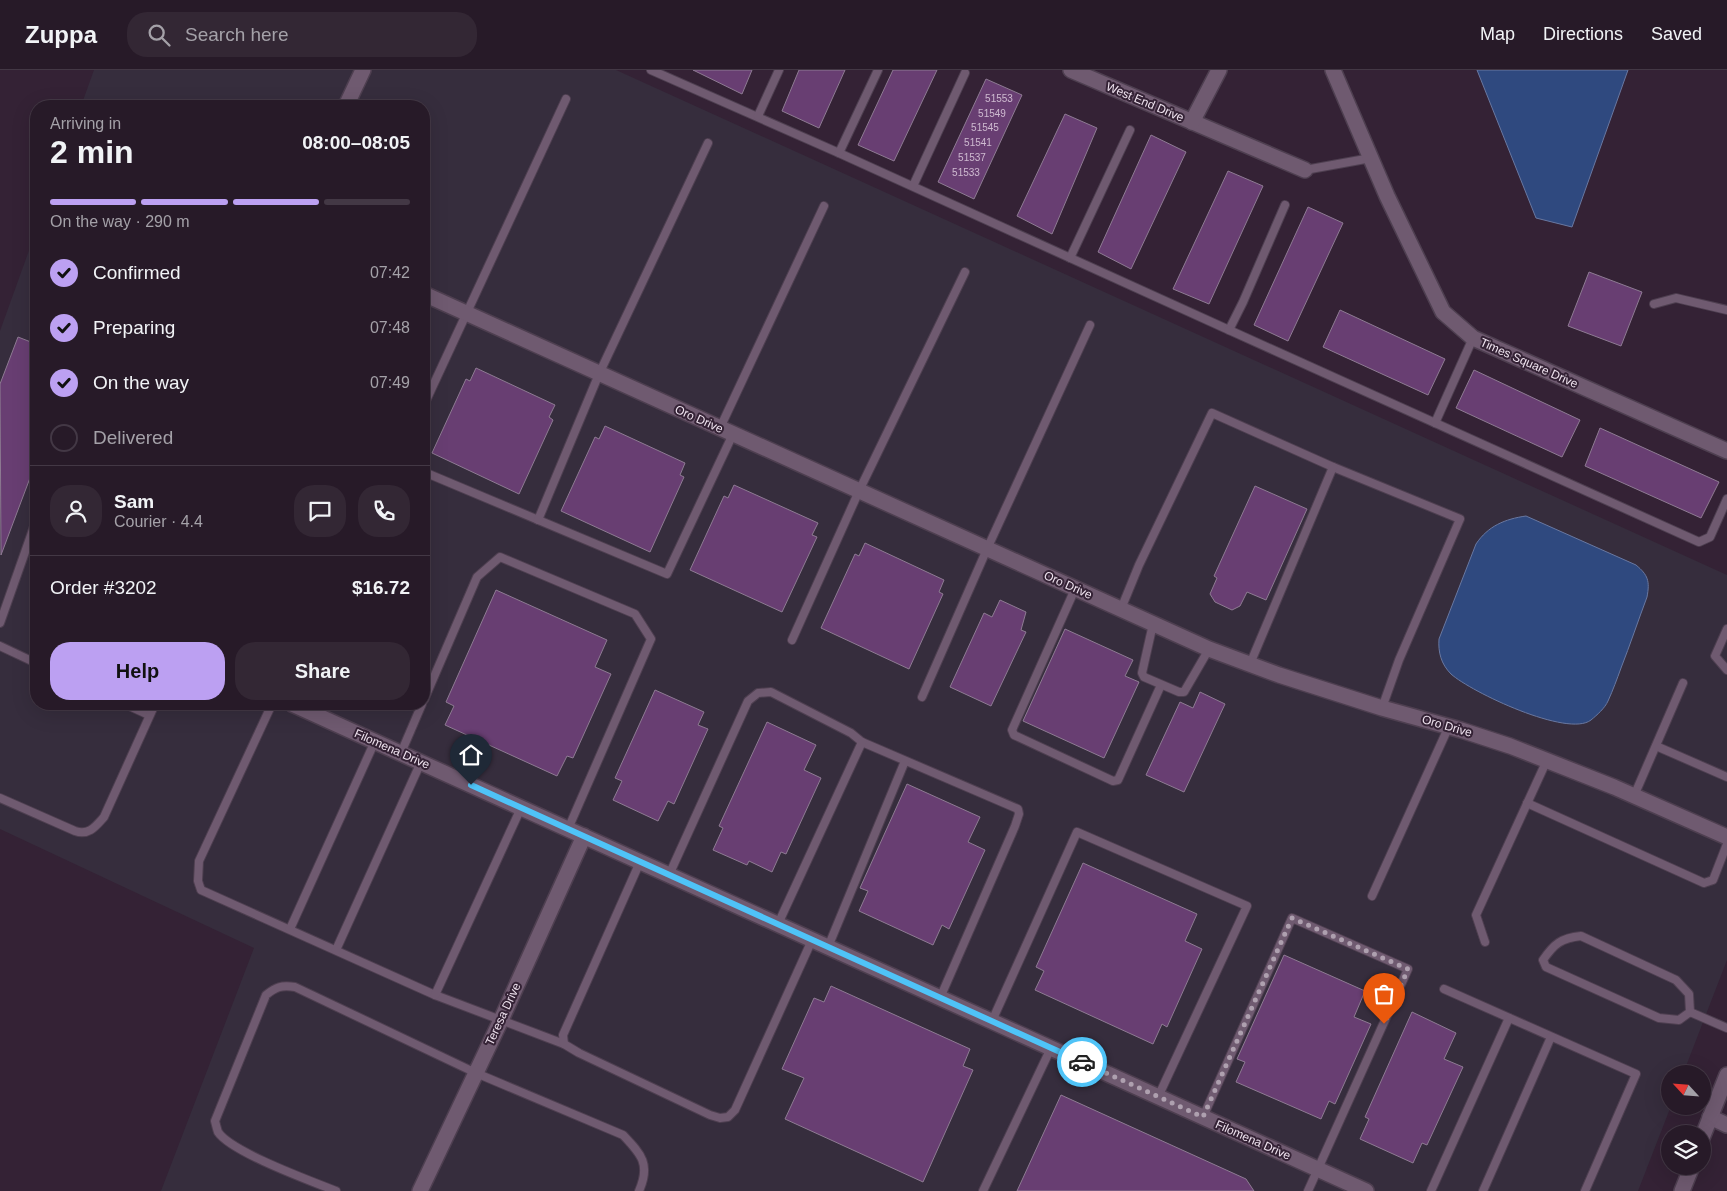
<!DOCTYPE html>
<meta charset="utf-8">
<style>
body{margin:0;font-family:Arial,sans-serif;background:#332734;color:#f1f3f6;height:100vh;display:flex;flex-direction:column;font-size:19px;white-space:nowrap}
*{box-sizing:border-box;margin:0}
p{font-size:16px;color:#a4a1a8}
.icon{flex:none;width:28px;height:28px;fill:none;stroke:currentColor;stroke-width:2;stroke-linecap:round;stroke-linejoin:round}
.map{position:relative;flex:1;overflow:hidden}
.panel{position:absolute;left:30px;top:30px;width:400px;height:610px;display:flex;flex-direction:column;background:#271a28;border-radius:20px;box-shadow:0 5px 20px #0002,0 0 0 1px #433845}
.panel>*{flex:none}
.needle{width:32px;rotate:296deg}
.buttons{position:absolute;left:1661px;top:995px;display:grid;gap:10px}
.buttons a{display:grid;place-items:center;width:50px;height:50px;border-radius:50%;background:#271a28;box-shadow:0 5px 20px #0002,0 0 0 1px #433845;font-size:25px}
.pin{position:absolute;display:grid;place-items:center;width:42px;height:42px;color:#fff;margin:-51px -21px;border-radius:50% 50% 50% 0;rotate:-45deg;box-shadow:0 0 5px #0007}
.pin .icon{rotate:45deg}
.courier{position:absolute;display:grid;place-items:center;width:50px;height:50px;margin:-25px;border:4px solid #4fc3f7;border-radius:50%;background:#fff;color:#222;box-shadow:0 1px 6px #0007}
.summary em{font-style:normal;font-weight:700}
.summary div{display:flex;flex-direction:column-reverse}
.summary{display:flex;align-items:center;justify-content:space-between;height:85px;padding:0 20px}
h1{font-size:32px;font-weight:700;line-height:38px}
.bar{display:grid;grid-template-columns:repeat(4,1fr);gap:8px 5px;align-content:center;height:60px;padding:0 20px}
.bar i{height:6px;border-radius:4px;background:#433845}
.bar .selected{background:#bca0f2}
.bar p{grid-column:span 4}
.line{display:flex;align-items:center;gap:12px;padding:0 20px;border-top:1px solid #433845}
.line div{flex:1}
.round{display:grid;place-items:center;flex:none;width:52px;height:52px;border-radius:20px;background:#332734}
ol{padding:0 20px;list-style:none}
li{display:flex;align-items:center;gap:15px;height:55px}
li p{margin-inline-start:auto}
li .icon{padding:5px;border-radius:50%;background:#bca0f2;color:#111;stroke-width:4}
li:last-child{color:#a4a1a8}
li i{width:28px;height:28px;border:2px solid #433845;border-radius:50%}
.cta{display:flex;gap:10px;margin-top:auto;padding:10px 20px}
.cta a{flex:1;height:58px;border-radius:20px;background:#bca0f2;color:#111;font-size:20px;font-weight:700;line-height:58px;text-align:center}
.cta a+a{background:#332734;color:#f1f3f6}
header{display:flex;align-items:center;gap:30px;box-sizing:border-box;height:70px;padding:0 25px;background:#271a28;border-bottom:1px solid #433845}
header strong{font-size:24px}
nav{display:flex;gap:28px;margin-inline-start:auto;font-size:18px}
.search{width:350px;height:45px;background:#332734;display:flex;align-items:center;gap:12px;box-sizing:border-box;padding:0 18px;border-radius:20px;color:#a4a1a8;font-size:19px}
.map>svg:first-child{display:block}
.industrial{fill:#362d3d}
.water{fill:#2f497f;stroke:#6978a1}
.building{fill:#683e72;stroke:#8e7b93}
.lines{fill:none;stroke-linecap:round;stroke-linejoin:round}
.lane-casing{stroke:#4e3f50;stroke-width:10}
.street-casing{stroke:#4e3f50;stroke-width:18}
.secondary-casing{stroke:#4e3f50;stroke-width:18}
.lane{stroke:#6f5a70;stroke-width:8}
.street{stroke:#6f5a70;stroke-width:15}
.secondary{stroke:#6f5a70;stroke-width:15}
.done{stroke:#aea0af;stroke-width:5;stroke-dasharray:0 9}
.route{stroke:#4fc3f7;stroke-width:6}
.labels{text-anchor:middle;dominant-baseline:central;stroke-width:4;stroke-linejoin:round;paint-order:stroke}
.number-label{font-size:10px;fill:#cebad0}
.street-label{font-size:12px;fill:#f0e4f0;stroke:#342235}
</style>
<header>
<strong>Zuppa</strong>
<div class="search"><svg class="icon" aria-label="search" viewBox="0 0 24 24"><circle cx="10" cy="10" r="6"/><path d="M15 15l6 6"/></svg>Search here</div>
<nav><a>Map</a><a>Directions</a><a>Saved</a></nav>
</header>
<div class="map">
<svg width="1727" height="1121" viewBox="0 0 1727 1121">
<rect width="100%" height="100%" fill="#342235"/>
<path class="industrial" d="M94,0H616L1727,505V890L1683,1004H1670L1671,1036L1638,1121H161L254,878L0,759V261L36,161V634H424V36H81Z"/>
<g class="water">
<path d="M1477,0H1628L1572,157L1536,148Z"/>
<path d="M1526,446L1636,495C1648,505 1650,511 1647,527C1638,551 1630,575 1621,598C1617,609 1613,620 1608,631C1605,638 1597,645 1591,650C1568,668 1471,622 1451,604C1441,594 1438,582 1439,569L1476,474C1488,456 1505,449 1526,446Z"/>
</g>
<g class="building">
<path d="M693,0H752L742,24Z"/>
<path d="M799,0H845L819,58L782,41Z"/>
<path d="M893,0H937L894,91L858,75Z"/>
<path d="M986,9L1022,25L974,129L938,112Z"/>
<path d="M1065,44L1097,58L1052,164L1017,146Z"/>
<path d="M1151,65L1186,82L1131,199L1098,182Z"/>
<path d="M1228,101L1263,116L1209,234L1173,219Z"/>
<path d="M1308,137L1343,153L1288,271L1254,255Z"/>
<path d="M1589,202L1642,222L1621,276L1568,256Z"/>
<path d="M1340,240L1445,289L1428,325L1323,277Z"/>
<path d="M18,267L36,274V392L1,485L0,314Z"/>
<path d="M476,298L555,335L549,347L553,350L519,424L432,383L466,309L470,311Z"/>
<path d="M1474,300L1580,350L1562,387L1456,338Z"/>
<path d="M605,356L685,393L680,405L684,407L650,482L561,441L595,367L599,369Z"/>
<path d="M1600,358L1719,412L1701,448L1585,396Z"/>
<path d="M734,415L818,453L812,465L817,467L782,542L690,500L724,426L728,428Z"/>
<path d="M1255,416L1307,439L1266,530L1247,522L1240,536L1232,540L1215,532L1210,524L1217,508L1214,506Z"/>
<path d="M865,473L944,510L939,522L943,524L909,599L821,558L855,484L859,486Z"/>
<path d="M496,520L607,570L595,597L611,604L573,688L567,686L557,706L445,655L454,636L446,632Z"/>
<path d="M1000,530L1026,542L1021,560L1026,562L991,636L950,617L984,543L992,547Z"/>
<path d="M1065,559L1133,590L1125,606L1139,612L1104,688L1023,651Z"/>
<path d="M655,620L704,642L698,655L708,659L674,734L668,731L658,751L613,730L622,711L615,708Z"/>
<path d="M1200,622L1225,634L1184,722L1146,705L1180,632L1193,638Z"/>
<path d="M767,652L816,675L804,700L821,708L786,784L781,782L772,802L749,791L747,795L713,780L723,758L719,756Z"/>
<path d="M907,714L980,747L968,772L985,780L949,859L942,855L933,875L859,841L868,821L860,818Z"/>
<path d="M1083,793L1197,844L1185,871L1202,879L1167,957L1162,954L1153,974L1035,920L1044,901L1036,897Z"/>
<path d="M1284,885L1365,921L1354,947L1371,954L1335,1034L1329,1031L1321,1049L1236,1012L1245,992L1237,989Z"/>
<path d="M831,916L970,979L963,996L973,1000L923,1112L785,1049L804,1008L782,999L814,928L824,932Z"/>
<path d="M1412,942L1456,963L1444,989L1463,997L1427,1075L1422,1073L1413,1093L1360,1069L1369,1049L1365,1047Z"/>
<path d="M1061,1025L1246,1109L1254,1121H1017Z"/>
</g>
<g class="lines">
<g class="lane-casing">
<g id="lane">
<path d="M651,0L839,83L1229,260L1243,232L1285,135"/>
<path d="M758,46L779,0"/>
<path d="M839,83L878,0"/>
<path d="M1305,100L1371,88"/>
<path d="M913,116L965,3"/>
<path d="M1070,188L1130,60"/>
<path d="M1654,234L1676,228L1727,240"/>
<path d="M1229,260L1699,472L1710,467L1727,429"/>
<path d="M424,335L566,29"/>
<path d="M1435,353L1473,268"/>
<path d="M720,358L824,136"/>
<path d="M424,402L667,504L733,364"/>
<path d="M538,450L599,304L708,73"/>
<path d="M1075,519L1012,660L1014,665L1113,711L1118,710L1161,615"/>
<path d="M1121,539L1139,495L1212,343L1333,397L1460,449L1399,590L1382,638"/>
<path d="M0,553L36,451"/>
<path d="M1153,554L1142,603L1144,607L1179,622H1184L1209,579"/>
<path d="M1727,559L1715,586L1727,600"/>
<path d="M792,570L859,421L965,202"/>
<path d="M0,576L36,593"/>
<path d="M1250,594L1333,397"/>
<path d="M922,627L987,479L1090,255"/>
<path d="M424,630L477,507L500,487L635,544L651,569L568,759"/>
<path d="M125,634L149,645"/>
<path d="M272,634L199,791L198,811L201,820L435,925L564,974"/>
<path d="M1656,676L1727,707"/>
<path d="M401,683L422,634"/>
<path d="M1634,726L1683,613"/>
<path d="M0,728L75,761C89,766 96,756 104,747L155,634"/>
<path d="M1527,733L1704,813L1713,810L1727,774"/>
<path d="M640,792L563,965L564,974L579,983L710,1045L720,1048L728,1047L735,1040L812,870"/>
<path d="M669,805L748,631L758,623L771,622L851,663L862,672L1018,739L1019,744L1015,756L940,928"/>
<path d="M1372,826L1449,656"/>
<path d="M778,854L862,672"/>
<path d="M290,859L375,671"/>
<path d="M1581,866L1676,910L1689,924L1690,942L1679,950L1659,948L1546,897L1543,890C1554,874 1561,868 1581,866Z"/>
<path d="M1485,872L1476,845L1547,690"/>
<path d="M828,877L905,691"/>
<path d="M336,880L421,692"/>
<path d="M1444,919L1636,1004L1585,1121"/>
<path d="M435,925L521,738"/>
<path d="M1690,942L1727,958"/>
<path d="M992,951L1077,762L1247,836L1158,1027"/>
<path d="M1203,1047L1292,848L1408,899L1308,1121"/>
<path d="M336,1121C311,1111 231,1082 218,1062C217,1059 216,1055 215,1051L266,925C276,917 281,915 295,917L476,1003L623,1065C641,1084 651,1094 639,1121"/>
<path d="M983,1121L1051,978"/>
<path d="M1431,1121L1509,948"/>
<path d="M1483,1121L1551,967"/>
</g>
</g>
<g class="street-casing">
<g id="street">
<path d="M1071,0L1305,100"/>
<path d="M1333,0L1387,126L1443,242L1473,268L1727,381"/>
<path d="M346,36L363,0"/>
<path d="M1192,52L1219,0"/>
<path d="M424,224L1209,579L1279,605L1382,638L1461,660L1510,676L1614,717L1727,767"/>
<path d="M292,634L1366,1121"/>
<path d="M1710,1047L1727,1055"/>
<path d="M420,1121L501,950L584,766"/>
</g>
</g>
<g class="secondary-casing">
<g id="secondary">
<path d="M1702,1068L1727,1005"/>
<path d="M1682,1121L1692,1096"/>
</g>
</g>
<use href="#lane" class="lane"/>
<use href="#street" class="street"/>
<use href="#secondary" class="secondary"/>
</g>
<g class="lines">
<path class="done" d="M1082,992L1203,1047L1292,848L1408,899L1384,954"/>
<path class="route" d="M471,715L1082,992"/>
</g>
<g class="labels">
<g class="number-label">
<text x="999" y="28">51553</text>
<text x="992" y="43">51549</text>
<text x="985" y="57">51545</text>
<text x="978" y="72">51541</text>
<text x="972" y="87">51537</text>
<text x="966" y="102">51533</text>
</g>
<g class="street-label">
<text transform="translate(1145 32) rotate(23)">West End Drive</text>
<text transform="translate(1529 293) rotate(24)">Times Square Drive</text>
<text transform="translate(699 349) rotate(24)">Oro Drive</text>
<text transform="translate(1068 515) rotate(24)">Oro Drive</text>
<text transform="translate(1447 656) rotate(16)">Oro Drive</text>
<text transform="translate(392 679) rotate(24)">Filomena Drive</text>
<text transform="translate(503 944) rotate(-65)">Teresa Drive</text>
<text transform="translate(1253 1070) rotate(24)">Filomena Drive</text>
</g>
</g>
</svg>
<div class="buttons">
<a><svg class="needle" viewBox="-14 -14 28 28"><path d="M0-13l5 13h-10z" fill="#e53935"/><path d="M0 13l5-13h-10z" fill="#a4a1a8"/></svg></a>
<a><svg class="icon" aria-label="layers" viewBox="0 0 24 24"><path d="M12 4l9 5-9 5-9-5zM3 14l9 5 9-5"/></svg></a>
</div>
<div class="pin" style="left:1384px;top:954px;background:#ea580c"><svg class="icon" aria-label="bag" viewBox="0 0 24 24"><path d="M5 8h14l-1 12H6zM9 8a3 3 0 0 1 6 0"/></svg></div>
<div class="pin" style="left:471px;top:715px;background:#1f2937"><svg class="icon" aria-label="home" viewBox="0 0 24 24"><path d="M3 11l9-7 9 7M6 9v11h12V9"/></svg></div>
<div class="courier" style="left:1082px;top:992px"><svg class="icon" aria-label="car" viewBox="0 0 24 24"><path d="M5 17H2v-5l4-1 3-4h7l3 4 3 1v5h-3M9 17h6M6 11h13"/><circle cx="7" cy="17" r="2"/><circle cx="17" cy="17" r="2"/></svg></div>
<section class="panel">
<div class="summary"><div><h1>2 min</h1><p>Arriving in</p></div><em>08:00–08:05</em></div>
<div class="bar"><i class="selected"></i><i class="selected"></i><i class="selected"></i><i></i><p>On the way · 290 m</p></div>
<ol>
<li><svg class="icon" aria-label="check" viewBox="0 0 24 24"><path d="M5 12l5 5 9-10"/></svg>Confirmed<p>07:42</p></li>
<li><svg class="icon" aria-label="check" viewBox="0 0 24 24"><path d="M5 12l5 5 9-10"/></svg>Preparing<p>07:48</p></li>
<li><svg class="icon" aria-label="check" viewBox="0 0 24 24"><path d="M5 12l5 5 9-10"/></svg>On the way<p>07:49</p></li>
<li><i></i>Delivered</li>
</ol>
<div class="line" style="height:90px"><a class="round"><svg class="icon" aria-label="person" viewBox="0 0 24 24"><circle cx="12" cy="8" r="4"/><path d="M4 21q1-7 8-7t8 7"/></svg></a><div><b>Sam</b><p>Courier · 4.4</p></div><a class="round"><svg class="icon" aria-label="chat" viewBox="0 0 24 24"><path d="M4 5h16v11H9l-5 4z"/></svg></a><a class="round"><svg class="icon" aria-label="phone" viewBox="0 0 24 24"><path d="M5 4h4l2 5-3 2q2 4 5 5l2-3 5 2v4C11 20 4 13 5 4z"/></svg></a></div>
<div class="line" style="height:65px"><div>Order #3202</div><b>$16.72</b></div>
<div class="cta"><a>Help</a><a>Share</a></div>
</section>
</div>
